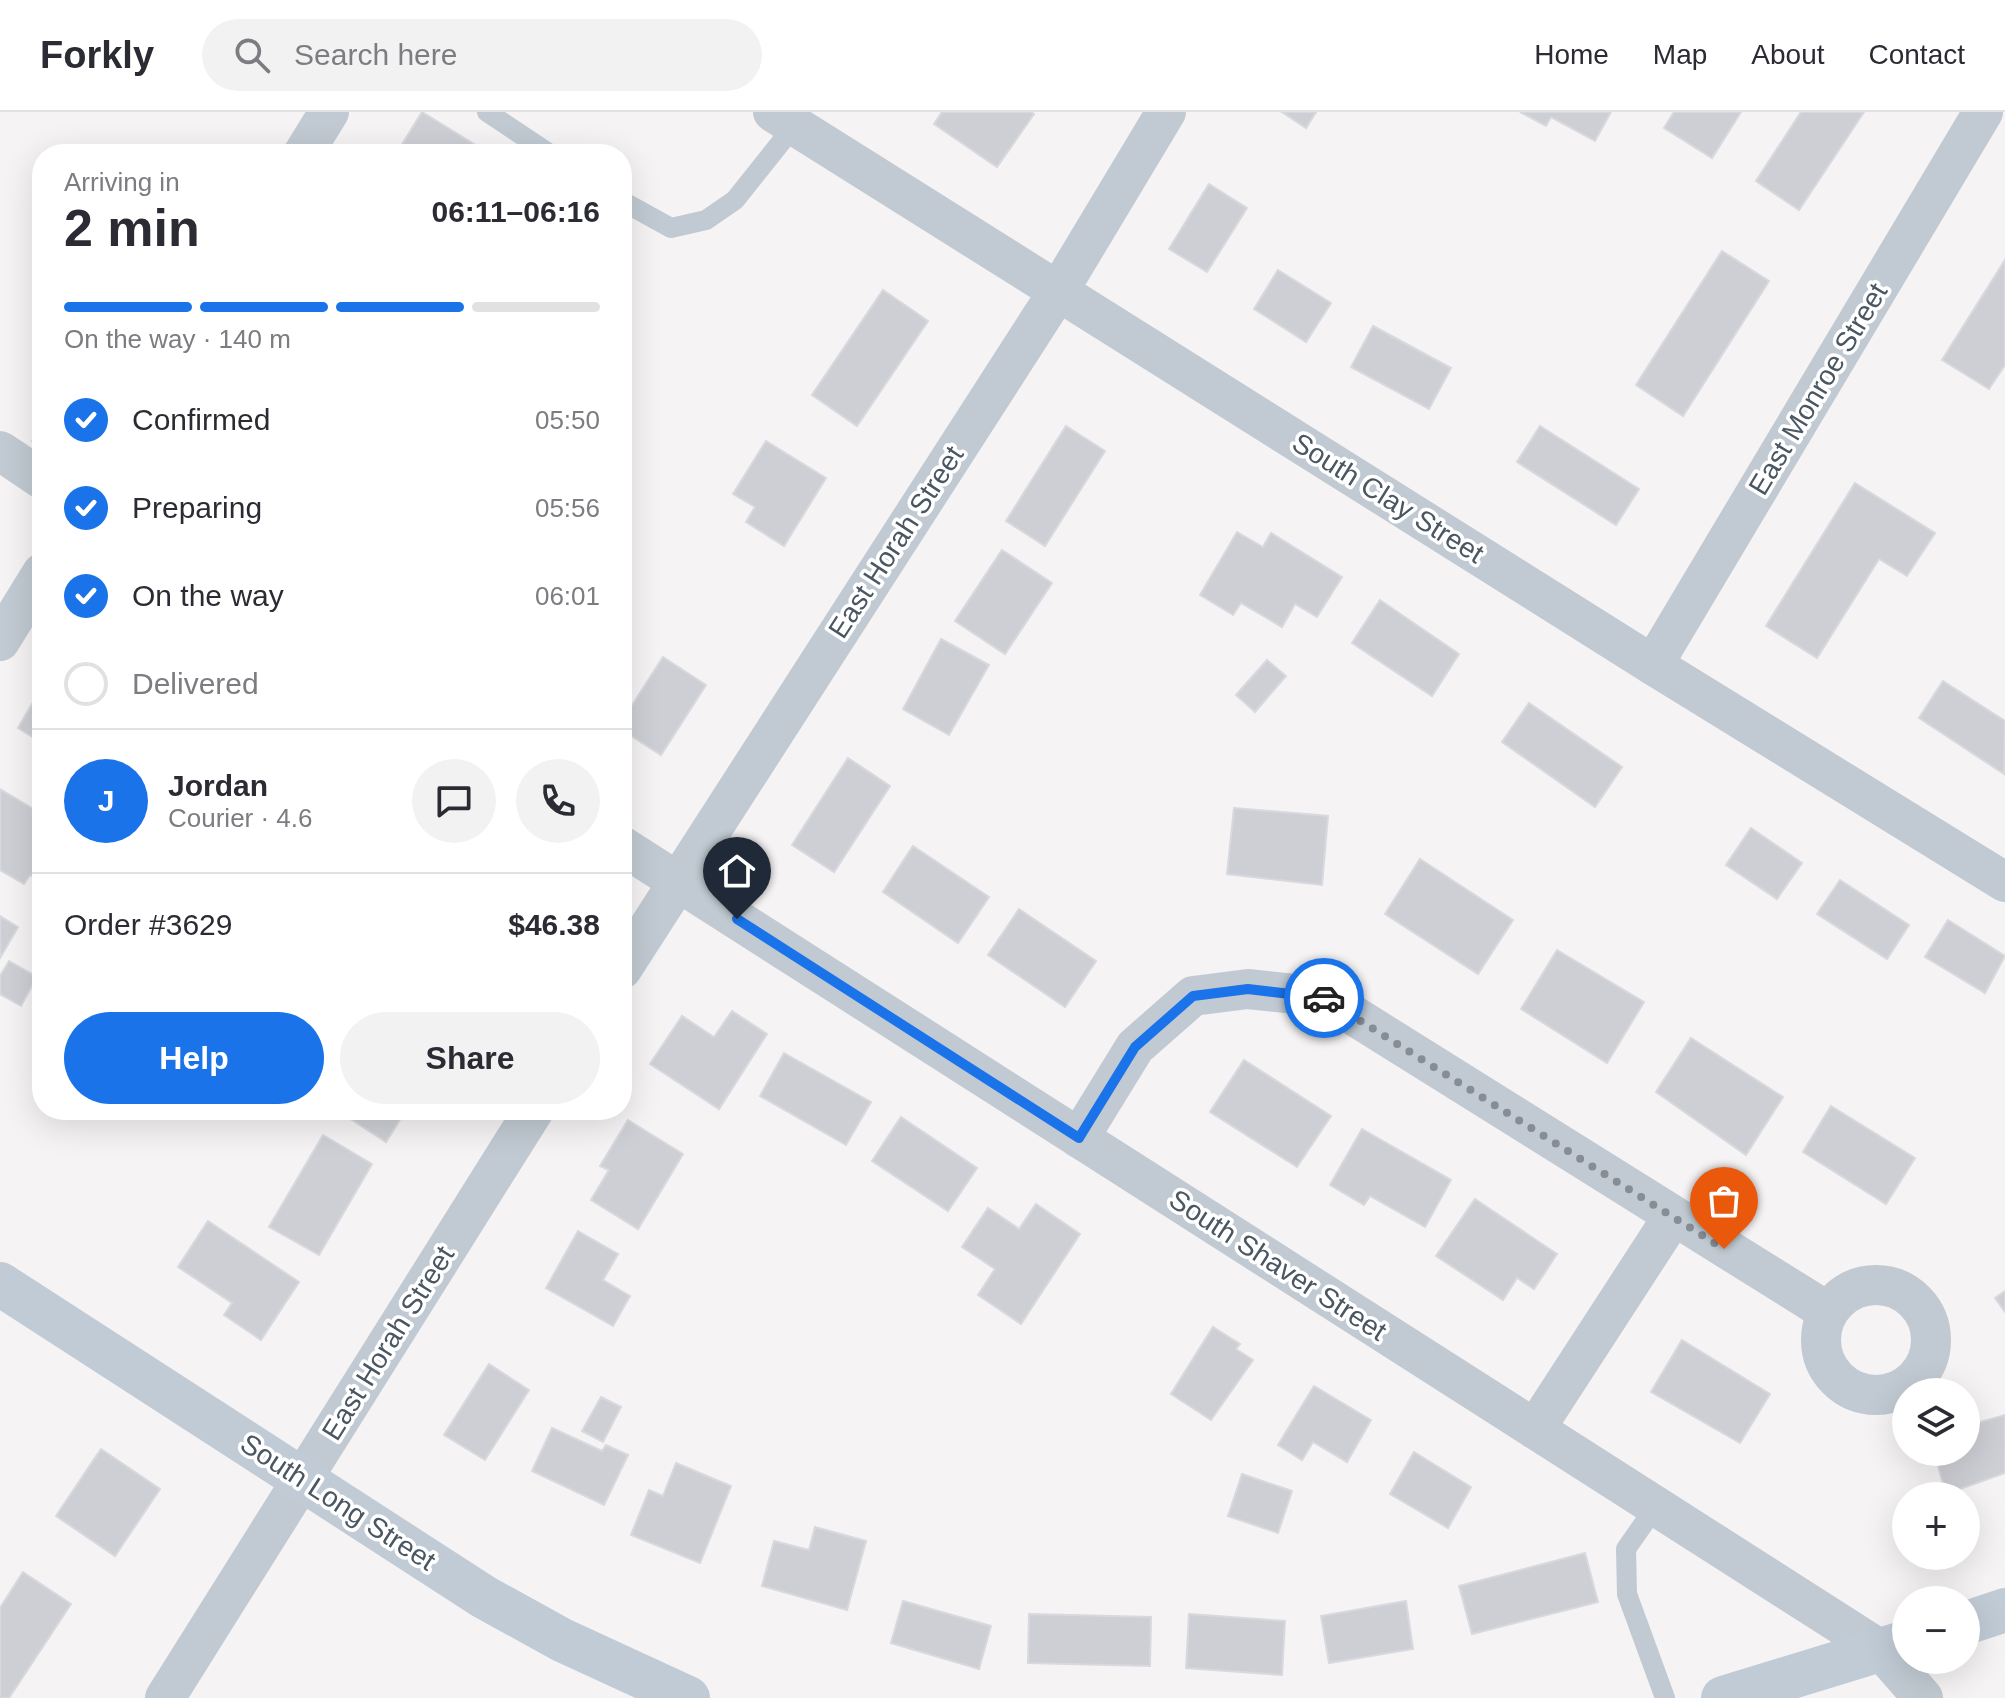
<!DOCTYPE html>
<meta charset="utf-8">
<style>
body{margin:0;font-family:Arial,sans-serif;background:#f2f2f3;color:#2b2b33;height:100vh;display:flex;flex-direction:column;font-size:30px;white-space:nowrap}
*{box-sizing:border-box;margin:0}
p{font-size:26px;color:#7c7c81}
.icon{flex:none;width:44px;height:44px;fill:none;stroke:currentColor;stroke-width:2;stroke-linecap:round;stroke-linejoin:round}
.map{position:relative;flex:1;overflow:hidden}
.drawer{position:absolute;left:32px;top:32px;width:600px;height:976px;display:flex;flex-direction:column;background:#fff;border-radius:32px;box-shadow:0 8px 32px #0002}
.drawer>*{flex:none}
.fabs{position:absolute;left:1892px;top:1266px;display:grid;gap:16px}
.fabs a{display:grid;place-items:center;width:88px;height:88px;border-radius:50%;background:#fff;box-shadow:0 8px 32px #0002;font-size:40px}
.pin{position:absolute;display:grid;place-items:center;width:68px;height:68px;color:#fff;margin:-82px -34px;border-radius:50% 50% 50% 0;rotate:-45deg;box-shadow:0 0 8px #0007}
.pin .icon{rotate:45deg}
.courier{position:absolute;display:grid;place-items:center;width:80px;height:80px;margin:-40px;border:6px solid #1a73e8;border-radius:50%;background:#fff;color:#222;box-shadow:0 2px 10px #0007}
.summary em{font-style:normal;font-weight:700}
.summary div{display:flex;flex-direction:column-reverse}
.summary{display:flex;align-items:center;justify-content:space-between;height:136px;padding:0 32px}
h1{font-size:52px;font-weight:700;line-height:60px}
.bar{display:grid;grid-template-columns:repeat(4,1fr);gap:12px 8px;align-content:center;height:96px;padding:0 32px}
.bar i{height:10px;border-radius:6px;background:#e1e1e2}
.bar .active{background:#1a73e8}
.bar p{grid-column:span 4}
.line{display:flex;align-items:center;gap:20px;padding:0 32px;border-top:2px solid #e1e1e2}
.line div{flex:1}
.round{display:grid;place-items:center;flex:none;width:84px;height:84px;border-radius:42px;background:#f2f2f3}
ol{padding:0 32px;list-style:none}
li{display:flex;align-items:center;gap:24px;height:88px}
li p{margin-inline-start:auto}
li .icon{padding:8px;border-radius:50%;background:#1a73e8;color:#fff;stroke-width:4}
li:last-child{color:#7c7c81}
li i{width:44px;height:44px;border:4px solid #e1e1e2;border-radius:50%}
.action{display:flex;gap:16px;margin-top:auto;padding:16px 32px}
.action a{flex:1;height:92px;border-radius:48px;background:#1a73e8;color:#fff;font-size:32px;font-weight:700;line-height:92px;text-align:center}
.action a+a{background:#f2f2f3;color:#2b2b33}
header{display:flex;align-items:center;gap:48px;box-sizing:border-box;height:112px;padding:0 40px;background:#fff;border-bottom:2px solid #e1e1e2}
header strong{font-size:38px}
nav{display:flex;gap:44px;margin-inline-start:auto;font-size:28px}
.search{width:560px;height:72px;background:#f2f2f3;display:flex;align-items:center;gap:20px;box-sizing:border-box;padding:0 28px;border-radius:44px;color:#7c7c81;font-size:30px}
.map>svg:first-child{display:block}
.building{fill:#cdcfd5;stroke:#d7d9de;stroke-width:2}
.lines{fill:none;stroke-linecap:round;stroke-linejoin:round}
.lane{stroke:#c1cad2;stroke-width:20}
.street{stroke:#c1cad2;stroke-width:40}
.secondary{stroke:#c1cbd6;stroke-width:44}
.done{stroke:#868d94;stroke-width:8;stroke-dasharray:0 14.4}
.route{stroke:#1a73e8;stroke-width:10}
.labels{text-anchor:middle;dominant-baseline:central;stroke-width:7;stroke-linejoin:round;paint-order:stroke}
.street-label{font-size:28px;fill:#4a5661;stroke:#fff}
</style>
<header>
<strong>Forkly</strong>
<div class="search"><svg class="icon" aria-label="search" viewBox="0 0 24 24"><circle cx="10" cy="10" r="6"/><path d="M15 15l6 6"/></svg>Search here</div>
<nav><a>Home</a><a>Map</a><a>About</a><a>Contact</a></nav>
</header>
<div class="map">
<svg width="2005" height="1586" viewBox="0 0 2005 1586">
<rect width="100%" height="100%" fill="#f5f3f3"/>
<g class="building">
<path d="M422,0L487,40L486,42H396Z"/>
<path d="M942,0H1031L1034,2L997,55L934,12Z"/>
<path d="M1282,0H1316L1306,16Z"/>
<path d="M1520,0H1611L1595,29L1551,5L1546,14Z"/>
<path d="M1674,0H1741L1712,46L1664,16Z"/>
<path d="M1801,0H1864L1799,98L1756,69Z"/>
<path d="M1209,72L1247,96L1207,160L1169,137Z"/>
<path d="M1722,139L1769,169L1683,304L1636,273Z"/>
<path d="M2005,148V253L1989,277L1942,248Z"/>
<path d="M1278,158L1331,191L1306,230L1254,197Z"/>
<path d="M883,178L928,209L857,314L812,283Z"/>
<path d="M1373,214L1451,256L1429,297L1351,255Z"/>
<path d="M42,314V336L32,329Z"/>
<path d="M1066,314L1105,339L1045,434L1006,409Z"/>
<path d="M1540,314L1639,377L1616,413L1517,350Z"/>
<path d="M766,329L826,366L784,434L746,410L755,395L733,382Z"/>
<path d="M1855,371L1935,421L1907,464L1879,447L1817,546L1766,514Z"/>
<path d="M1237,420L1263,435L1271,421L1342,465L1317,505L1295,492L1282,515L1241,491L1233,503L1200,483Z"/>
<path d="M1002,438L1052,471L1005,542L955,509Z"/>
<path d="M1380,488L1459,542L1432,584L1352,531Z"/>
<path d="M941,527L989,553L949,623L903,597Z"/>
<path d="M663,545L706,573L661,643L622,618V609Z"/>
<path d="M1267,548L1286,564L1255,600L1236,583Z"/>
<path d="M1943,569L2005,609L2004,662L1919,606Z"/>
<path d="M42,575V631L18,616Z"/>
<path d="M1529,591L1622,655L1595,695L1502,630Z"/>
<path d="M848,646L890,674L834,760L792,733Z"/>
<path d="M0,677L42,702V770L30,763L24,772L0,758Z"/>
<path d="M1234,696L1328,704L1322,773L1227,762Z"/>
<path d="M1751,716L1802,751L1777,787L1726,753Z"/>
<path d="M913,734L989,785L958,831L883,780Z"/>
<path d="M1420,747L1513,808L1478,862L1385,802Z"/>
<path d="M1840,768L1909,813L1887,847L1817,802Z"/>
<path d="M1019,797L1096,849L1065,895L988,843Z"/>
<path d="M0,804L18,815L0,846Z"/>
<path d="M1948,808L2005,844L1985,881L1925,845Z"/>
<path d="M1557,838L1644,890L1607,951L1521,897Z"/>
<path d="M9,849L37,865L21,894L0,882V864Z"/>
<path d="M732,899L767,922L719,997L650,952L682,904L714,925Z"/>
<path d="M1691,926L1783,985L1746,1043L1656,980Z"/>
<path d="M784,941L871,990L846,1033L760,984Z"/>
<path d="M1244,948L1331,1004L1297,1055L1210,1000Z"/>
<path d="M1831,994L1915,1046L1886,1092L1803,1040Z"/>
<path d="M337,998H406L386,1030Z"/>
<path d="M901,1005L977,1056L948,1099L872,1049Z"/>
<path d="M628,1008L683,1042L638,1117L591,1088L609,1058L600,1054Z"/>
<path d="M1362,1017L1451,1068L1425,1115L1370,1084L1364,1093L1330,1073Z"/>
<path d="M323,1023L372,1052L319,1143L269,1115Z"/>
<path d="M1475,1087L1557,1142L1534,1177L1517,1166L1503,1188L1436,1144Z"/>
<path d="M1036,1092L1080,1122L1021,1212L978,1183L995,1157L962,1135L988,1096L1019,1117Z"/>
<path d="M208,1109L299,1170L261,1228L224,1203L232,1191L178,1155Z"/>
<path d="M578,1119L618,1142L603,1168L630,1184L613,1214L546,1176Z"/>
<path d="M2005,1179V1200L1995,1186Z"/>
<path d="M1213,1215L1240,1232L1236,1237L1253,1248L1211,1308L1171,1282Z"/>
<path d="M1682,1228L1770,1282L1740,1331L1651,1280Z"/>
<path d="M489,1252L529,1278L485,1348L444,1323Z"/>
<path d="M1314,1274L1371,1308L1347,1350L1313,1330L1302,1348L1278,1333Z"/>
<path d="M601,1285L621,1295L603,1330L582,1319Z"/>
<path d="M2005,1303V1361L1946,1382L1934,1340H1966V1314Z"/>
<path d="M552,1316L602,1339L606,1333L628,1343L604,1393L532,1359Z"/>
<path d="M101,1337L160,1377L115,1444L56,1404Z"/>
<path d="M1414,1340L1471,1375L1448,1416L1390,1382Z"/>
<path d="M676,1351L731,1374L700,1451L631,1423L649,1378L663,1384Z"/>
<path d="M1242,1362L1292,1379L1278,1421L1228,1404Z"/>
<path d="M815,1415L866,1429L847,1498L762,1474L774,1429L809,1438Z"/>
<path d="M1585,1441L1598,1490L1472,1522L1459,1474Z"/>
<path d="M23,1460L71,1492L9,1586H0V1496Z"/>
<path d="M903,1489L991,1514L979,1557L891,1531Z"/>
<path d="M1406,1489L1413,1537L1329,1551L1321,1504Z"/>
<path d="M1029,1502L1151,1505L1150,1554L1028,1551Z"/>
<path d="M1189,1502L1285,1509L1282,1563L1186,1556Z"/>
</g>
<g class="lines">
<g class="lane">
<path d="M487,0L550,42"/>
<path d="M622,89L671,116L706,108L735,88L794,14"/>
<path d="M1656,1394L1626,1437L1627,1482L1665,1586"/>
</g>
<g class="street">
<path d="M773,0L1653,553L2005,770"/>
<path d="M303,42L329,0"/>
<path d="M0,339L42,367"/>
<path d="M0,529L42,461"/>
<path d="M1653,553L1983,0"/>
<path d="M622,734L1881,1538L1923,1586"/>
<path d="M622,857L1059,178L1166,0"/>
<path d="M1079,1026L1135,935L1193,884L1248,877L1324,885L1828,1200"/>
<circle cx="1876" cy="1228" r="55"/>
<path d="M1535,1317L1672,1106"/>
<path d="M165,1586L534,998"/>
</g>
<g class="secondary">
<path d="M0,1172L484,1485L562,1528L688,1586"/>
<path d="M1966,1511L2005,1498"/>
<path d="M1723,1586L1906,1530"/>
</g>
</g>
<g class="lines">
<path class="done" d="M1324,886L1724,1137"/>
<path class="route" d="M737,807L1079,1026L1135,935L1193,884L1248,877L1324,886"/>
</g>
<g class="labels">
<g class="street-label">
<text transform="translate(1818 277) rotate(-59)">East Monroe Street</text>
<text transform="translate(1388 386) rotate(32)">South Clay Street</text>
<text transform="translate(896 430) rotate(-57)">East Horah Street</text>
<text transform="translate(1278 1153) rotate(33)">South Shaver Street</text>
<text transform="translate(388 1231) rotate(-58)">East Horah Street</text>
<text transform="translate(338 1390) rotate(33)">South Long Street</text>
</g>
</g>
</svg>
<div class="fabs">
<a><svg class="icon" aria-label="layers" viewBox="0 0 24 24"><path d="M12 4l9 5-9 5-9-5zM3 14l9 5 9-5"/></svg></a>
<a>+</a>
<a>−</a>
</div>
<div class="pin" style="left:1724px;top:1137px;background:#ea580c"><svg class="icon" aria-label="bag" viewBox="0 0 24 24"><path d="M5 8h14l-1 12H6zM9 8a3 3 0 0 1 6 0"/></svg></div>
<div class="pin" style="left:737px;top:807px;background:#1f2937"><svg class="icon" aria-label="home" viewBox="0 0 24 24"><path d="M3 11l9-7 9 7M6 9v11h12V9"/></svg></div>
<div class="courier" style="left:1324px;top:886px"><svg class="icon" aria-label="car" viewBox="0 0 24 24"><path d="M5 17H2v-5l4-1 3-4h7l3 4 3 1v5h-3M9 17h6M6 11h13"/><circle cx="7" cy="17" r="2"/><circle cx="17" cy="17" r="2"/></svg></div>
<section class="drawer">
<div class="summary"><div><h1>2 min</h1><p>Arriving in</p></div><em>06:11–06:16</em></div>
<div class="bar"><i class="active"></i><i class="active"></i><i class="active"></i><i></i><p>On the way · 140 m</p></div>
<ol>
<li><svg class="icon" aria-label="check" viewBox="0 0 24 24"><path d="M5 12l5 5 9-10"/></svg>Confirmed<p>05:50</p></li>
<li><svg class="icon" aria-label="check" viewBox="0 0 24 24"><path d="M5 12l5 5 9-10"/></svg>Preparing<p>05:56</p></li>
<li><svg class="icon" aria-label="check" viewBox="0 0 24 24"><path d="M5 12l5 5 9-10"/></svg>On the way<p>06:01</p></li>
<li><i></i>Delivered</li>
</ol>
<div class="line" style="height:144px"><b class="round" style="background:#1a73e8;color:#fff">J</b><div><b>Jordan</b><p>Courier · 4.6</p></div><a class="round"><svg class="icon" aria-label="chat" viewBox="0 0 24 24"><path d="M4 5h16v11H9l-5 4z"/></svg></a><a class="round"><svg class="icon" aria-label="phone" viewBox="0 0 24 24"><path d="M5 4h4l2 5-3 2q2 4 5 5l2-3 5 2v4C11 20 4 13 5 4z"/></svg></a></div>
<div class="line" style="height:104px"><div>Order #3629</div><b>$46.38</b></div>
<div class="action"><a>Help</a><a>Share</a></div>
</section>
</div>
